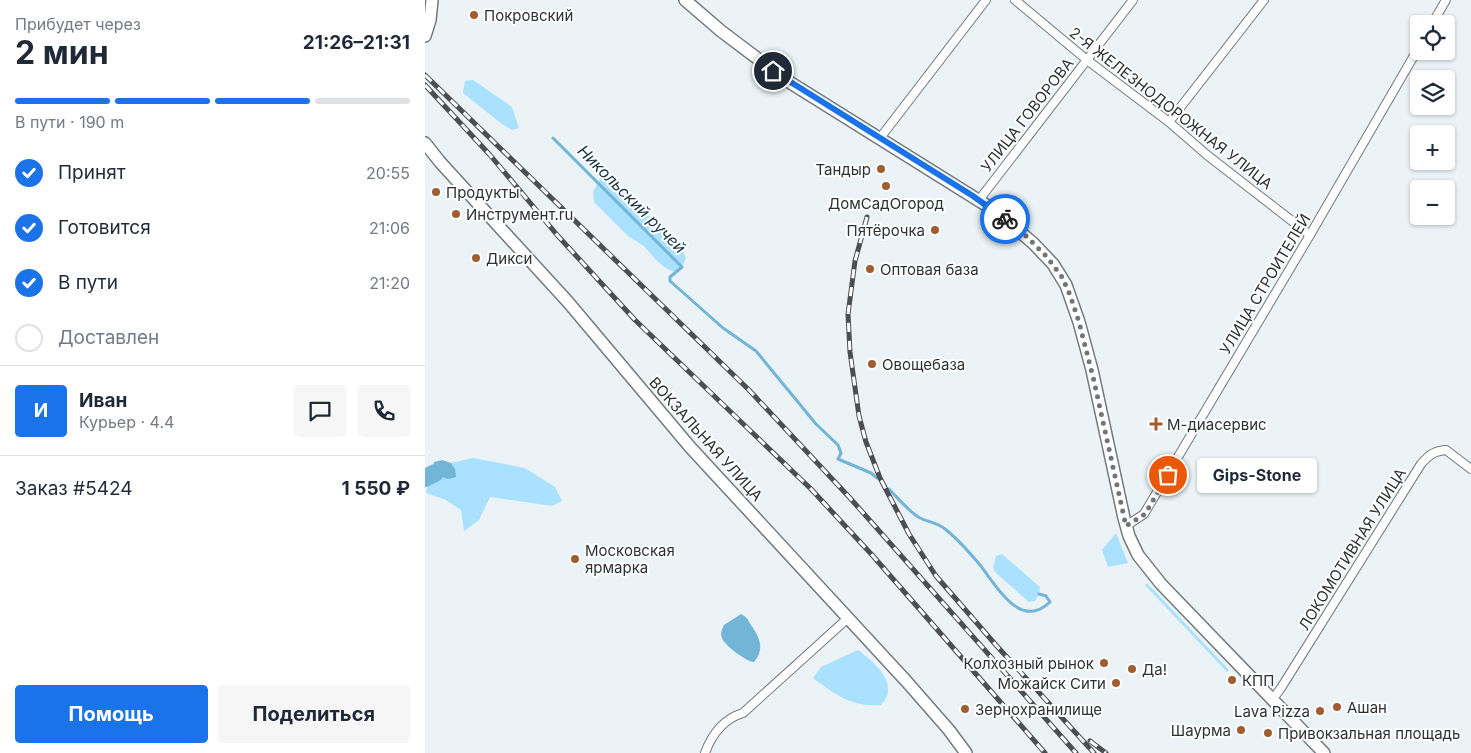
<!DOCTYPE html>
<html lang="ru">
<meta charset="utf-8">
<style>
body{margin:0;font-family:Inter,sans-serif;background:#f6f6f7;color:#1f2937;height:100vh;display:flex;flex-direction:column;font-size:19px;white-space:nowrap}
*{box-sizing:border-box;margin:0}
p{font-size:16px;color:#747a83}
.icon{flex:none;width:28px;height:28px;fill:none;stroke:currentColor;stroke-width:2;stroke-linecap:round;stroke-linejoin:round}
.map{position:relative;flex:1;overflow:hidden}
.details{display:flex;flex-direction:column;background:#fff;width:425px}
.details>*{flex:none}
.tools{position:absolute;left:985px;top:15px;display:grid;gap:10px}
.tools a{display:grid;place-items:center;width:45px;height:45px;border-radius:5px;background:#fff;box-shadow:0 1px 4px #0004;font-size:25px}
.pin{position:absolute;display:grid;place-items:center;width:42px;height:42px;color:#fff;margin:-21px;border:2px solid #fff;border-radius:50%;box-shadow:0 1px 5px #0007}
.courier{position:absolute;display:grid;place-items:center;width:50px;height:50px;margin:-25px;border:4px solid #1a73e8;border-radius:50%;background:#fff;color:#222;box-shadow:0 1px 6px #0007}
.bubble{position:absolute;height:35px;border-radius:5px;background:#fff;box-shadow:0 1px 4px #0004;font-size:16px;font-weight:700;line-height:35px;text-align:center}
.head em{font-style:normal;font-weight:700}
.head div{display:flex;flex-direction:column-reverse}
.head{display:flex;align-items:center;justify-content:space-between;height:85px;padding:0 15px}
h1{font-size:32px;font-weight:700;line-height:38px}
.bar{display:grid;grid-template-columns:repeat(4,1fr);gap:8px 5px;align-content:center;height:60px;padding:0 15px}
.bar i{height:6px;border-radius:4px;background:#e0e1e3}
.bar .selected{background:#1a73e8}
.bar p{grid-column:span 4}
.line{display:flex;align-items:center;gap:12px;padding:0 15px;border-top:1px solid #e0e1e3}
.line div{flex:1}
.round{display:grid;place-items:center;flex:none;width:52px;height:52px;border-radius:5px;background:#f6f6f7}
ol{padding:0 15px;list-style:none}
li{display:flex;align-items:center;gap:15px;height:55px}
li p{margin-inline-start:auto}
li .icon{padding:5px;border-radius:50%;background:#1a73e8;color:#fff;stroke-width:4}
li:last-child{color:#747a83}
li i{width:28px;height:28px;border:2px solid #e0e1e3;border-radius:50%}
.button{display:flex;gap:10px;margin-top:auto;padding:10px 15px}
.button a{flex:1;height:58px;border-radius:5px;background:#1a73e8;color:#fff;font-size:20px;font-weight:700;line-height:58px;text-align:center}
.button a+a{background:#f6f6f7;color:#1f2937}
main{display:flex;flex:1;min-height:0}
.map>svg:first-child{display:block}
.green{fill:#a9e1ff}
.water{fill:#73b5d6}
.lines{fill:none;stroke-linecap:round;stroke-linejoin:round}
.stream{stroke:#73b5d6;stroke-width:3}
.river{stroke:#73b5d6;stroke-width:18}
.street-casing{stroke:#737a7d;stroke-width:10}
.secondary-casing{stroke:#737a7d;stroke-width:14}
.street{stroke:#fff;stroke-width:8}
.secondary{stroke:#fff;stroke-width:11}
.rail-casing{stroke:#4c4f51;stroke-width:5}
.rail{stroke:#fefffe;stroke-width:3;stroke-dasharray:9;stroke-linecap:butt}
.done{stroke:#707577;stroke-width:5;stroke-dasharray:0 9}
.route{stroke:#1a73e8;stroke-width:6}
.poi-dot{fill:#a15c2f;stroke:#fefffe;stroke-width:2}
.labels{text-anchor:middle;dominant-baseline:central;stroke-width:4;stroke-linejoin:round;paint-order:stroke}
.poi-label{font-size:15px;fill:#2e3132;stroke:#fefffe;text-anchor:start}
.street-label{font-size:15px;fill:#2e3132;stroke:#fefffe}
.water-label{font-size:16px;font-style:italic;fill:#173645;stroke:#fefffe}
</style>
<main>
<section class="details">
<div class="head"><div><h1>2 мин</h1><p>Прибудет через</p></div><em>21:26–21:31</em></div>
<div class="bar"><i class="selected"></i><i class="selected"></i><i class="selected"></i><i></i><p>В пути · 190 m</p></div>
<ol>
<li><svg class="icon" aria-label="check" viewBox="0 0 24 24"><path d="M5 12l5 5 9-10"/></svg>Принят<p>20:55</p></li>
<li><svg class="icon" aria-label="check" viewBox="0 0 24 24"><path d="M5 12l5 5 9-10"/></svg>Готовится<p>21:06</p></li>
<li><svg class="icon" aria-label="check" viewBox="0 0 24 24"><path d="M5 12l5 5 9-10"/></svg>В пути<p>21:20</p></li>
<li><i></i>Доставлен</li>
</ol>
<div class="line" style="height:90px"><b class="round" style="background:#1a73e8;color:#fff">И</b><div><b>Иван</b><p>Курьер · 4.4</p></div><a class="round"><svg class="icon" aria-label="chat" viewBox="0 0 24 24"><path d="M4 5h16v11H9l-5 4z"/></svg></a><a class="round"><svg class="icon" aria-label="phone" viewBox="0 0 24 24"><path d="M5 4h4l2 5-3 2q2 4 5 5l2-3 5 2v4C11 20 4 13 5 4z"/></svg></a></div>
<div class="line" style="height:65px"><div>Заказ #5424</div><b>1 550 ₽</b></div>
<div class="button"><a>Помощь</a><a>Поделиться</a></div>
</section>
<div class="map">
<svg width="1046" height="753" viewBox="0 0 1046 753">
<rect width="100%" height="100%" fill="#ebf3f7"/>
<g class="green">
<path d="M48,80L87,107L94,128L87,130L77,124L38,93L40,81Z"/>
<path d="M175,179H186L257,249L261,258L257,267L250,272L242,269L232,261L219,246L203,236L169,202L168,192Z"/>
<path d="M48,458L100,468L130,487L137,501L127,506L65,497L54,520L39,531L36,510L21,500L1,493L3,484L14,476L23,479L30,469L26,463Z"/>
<path d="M691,533L703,563L683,567L677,550Z"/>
<path d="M577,554L615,587L614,594L610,601L604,602L571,573L568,568L571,556Z"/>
<path d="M722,583L804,670L802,672L720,585Z"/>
<path d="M433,650C444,658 465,675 463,691C463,696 459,701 456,705C426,707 411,695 388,678L396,667Z"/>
</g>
<g class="water">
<path d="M17,460L26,463L30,469L31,477L23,479C13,476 7,474 9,462Z"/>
<path d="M316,614C322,617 323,620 326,625C335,638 340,649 329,662C322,662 299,645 297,638C295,633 297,629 299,625Z"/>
</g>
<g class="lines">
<g class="stream">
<path d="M128,138L257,267L245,277V281L298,328L331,351L391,424L413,445L416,453L413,459L446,473L452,478"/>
<path d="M464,489C473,498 484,512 495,518C503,522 513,523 520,529C533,539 545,553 555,565C571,585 595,631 625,602L621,596L614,594"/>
</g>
<path class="river" d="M0,478L10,473"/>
<g class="street-casing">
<g id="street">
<path d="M590,0L662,60L744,122L782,155L885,235"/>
<path d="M1007,24L1021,0"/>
<path d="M744,122L839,0"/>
<path d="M455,138L561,0"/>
<path d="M554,200L708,0"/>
<path d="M701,526L719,514L885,235L994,47"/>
<path d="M847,700L856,688L996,464C1004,455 1009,451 1021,450L1046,469"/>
<path d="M280,753C287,734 298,719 318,713L423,618"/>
</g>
</g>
<g class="secondary-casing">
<g id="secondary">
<path d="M260,0L296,31L361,80L569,210L608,243L628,264L641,285L654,322L667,370L699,518L704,536L713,555L736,584L899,753"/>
<path d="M0,36L5,20L7,0"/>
<path d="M0,143L15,162L143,302L265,447L482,682L524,730L541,753"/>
</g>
</g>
<use href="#street" class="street"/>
<use href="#secondary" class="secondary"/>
<g class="rail-casing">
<g id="rail">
<path d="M0,75L324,390L425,498L651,753"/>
<path d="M0,85L65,155L133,236L210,320L386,489L448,556L620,753"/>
<path d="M442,217L430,261L423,314L425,352L434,416L441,442L455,478L484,534L511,576L570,644L669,753"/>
<path d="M665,741L681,753"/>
</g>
</g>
<use href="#rail" class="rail"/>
</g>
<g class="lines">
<path class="done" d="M580,219L599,234L622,257L637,277L645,295L654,322L669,381L701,526L720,514L743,475"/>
<path class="route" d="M348,71L548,196L580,219"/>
</g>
<g class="poi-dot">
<circle cx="49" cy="15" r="5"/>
<circle cx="456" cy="169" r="5"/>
<circle cx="461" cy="186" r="5"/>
<circle cx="11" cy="192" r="5"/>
<circle cx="31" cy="214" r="5"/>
<circle cx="510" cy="230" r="5"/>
<circle cx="51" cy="258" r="5"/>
<circle cx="445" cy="269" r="5"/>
<circle cx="447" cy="364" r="5"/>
<path d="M728.5 416.5h5v5h5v5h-5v5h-5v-5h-5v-5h5z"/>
<circle cx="150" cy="559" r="5"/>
<circle cx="679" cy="663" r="5"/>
<circle cx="707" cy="669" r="5"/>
<circle cx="807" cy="680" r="5"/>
<circle cx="691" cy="683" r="5"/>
<circle cx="912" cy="707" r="5"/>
<circle cx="540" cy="709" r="5"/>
<circle cx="895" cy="711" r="5"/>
<circle cx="816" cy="730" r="5"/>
<circle cx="843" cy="733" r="5"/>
</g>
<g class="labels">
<g class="poi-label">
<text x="59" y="15">Покровский</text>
<text x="446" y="169" text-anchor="end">Тандыр</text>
<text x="21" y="192">Продукты</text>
<text x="461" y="203" text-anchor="middle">ДомСадОгород</text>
<text x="41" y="214">Инструмент.ru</text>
<text x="500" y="230" text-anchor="end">Пятёрочка</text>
<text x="61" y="258">Дикси</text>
<text x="455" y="269">Оптовая база</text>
<text x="457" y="364">Овощебаза</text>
<text x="742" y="424">М-диасервис</text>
<text x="160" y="550">Московская<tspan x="160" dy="17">ярмарка</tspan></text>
<text x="669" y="663" text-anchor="end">Колхозный рынок</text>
<text x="717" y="669">Да!</text>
<text x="817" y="680">КПП</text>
<text x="681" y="683" text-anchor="end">Можайск Сити</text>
<text x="922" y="707">Ашан</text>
<text x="550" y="709">Зернохранилище</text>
<text x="885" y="711" text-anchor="end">Lava Pizza</text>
<text x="806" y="730" text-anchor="end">Шаурма</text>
<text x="853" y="733">Привокзальная площадь</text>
</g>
<g class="street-label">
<text transform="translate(746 108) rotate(38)">2-Я ЖЕЛЕЗНОДОРОЖНАЯ УЛИЦА</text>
<text transform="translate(602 115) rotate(-52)">УЛИЦА ГОВОРОВА</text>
<text transform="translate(840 284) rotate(-59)">УЛИЦА СТРОИТЕЛЕЙ</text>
<text transform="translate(281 439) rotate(48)">ВОКЗАЛЬНАЯ УЛИЦА</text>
<text transform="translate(927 549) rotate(-58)">ЛОКОМОТИВНАЯ УЛИЦА</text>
</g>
<g class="water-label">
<text transform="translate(207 199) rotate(45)">Никольский ручей</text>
</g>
</g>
</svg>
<div class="tools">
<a><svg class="icon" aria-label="locate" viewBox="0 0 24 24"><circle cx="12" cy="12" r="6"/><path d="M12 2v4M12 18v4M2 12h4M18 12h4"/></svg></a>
<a><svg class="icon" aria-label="layers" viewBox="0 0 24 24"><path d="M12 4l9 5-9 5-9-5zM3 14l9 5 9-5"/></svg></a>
<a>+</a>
<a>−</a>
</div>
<div class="pin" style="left:743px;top:475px;background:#ea580c"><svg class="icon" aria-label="bag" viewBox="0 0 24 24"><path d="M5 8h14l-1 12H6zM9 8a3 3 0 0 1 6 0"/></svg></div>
<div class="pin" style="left:348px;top:71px;background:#1f2937"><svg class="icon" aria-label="home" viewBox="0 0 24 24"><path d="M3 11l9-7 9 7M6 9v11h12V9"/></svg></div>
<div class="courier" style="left:580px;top:219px"><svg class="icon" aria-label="bike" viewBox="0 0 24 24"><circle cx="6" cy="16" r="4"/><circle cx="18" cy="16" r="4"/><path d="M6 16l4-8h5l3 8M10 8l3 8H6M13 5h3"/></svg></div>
<div class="bubble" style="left:772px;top:458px;width:120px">Gips-Stone</div>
</div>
</main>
